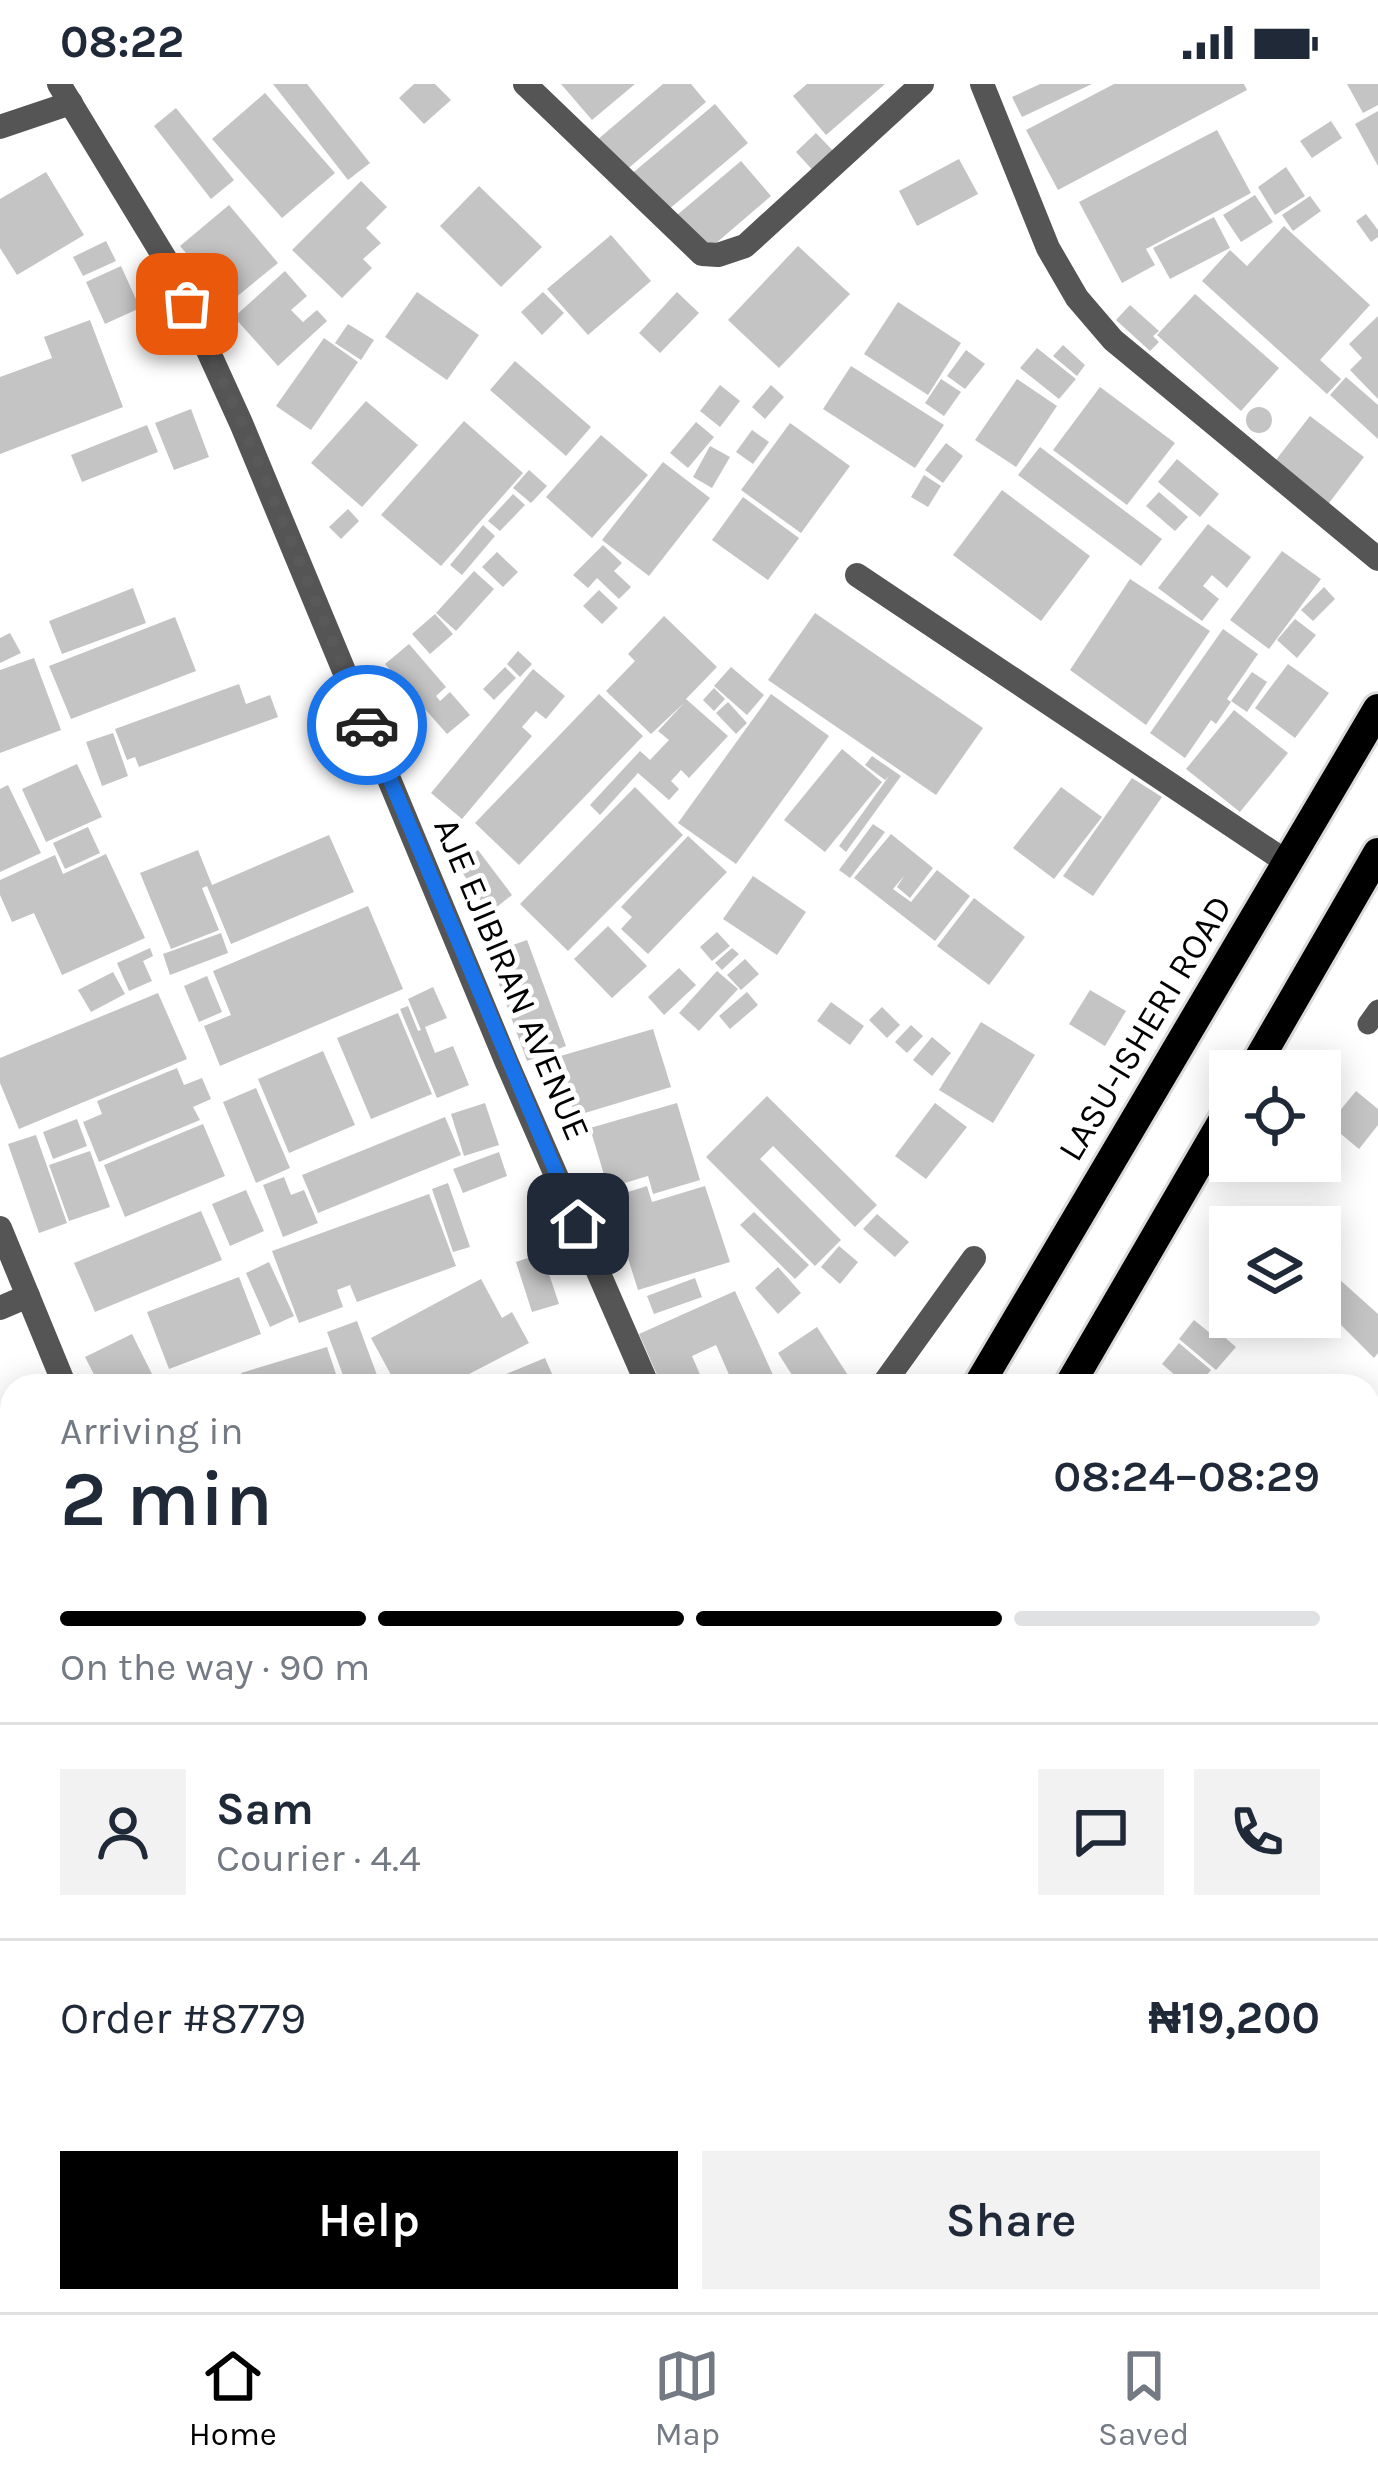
<!DOCTYPE html>
<meta charset="utf-8">
<style>
body{margin:0;font-family:Karla,sans-serif;background:#f2f2f3;color:#1f2937;height:100vh;display:flex;flex-direction:column;font-size:45px;white-space:nowrap}
*{box-sizing:border-box;margin:0}
p{font-size:39px;color:#747a83}
.icon{flex:none;width:66px;height:66px;fill:none;stroke:currentColor;stroke-width:2;stroke-linecap:round;stroke-linejoin:round}
.map{position:relative;flex:1;overflow:hidden}
.side{position:absolute;left:0px;top:1290px;width:1380px;height:939px;display:flex;flex-direction:column;background:#fff;border-radius:36px 36px 0 0;box-shadow:0 6px 30px #0003}
.side>*{flex:none}
.buttons{position:absolute;left:1209px;top:966px;display:grid;gap:24px}
.buttons a{display:grid;place-items:center;width:132px;height:132px;border-radius:0px;background:#fff;box-shadow:0 6px 30px #0003;font-size:60px}
.pin{position:absolute;display:grid;place-items:center;width:102px;height:102px;color:#fff;margin:-51px;border-radius:24px;box-shadow:0 6px 18px #0006}
.courier{position:absolute;display:grid;place-items:center;width:120px;height:120px;margin:-60px;border:9px solid #1a73e8;border-radius:50%;background:#fff;color:#222;box-shadow:0 3px 15px #0007}
.headline em{font-style:normal;font-weight:600}
.headline div{display:flex;flex-direction:column-reverse}
.headline{display:flex;align-items:center;justify-content:space-between;height:204px;padding:0 60px}
h1{font-size:78px;font-weight:600;line-height:90px}
.bar{display:grid;grid-template-columns:repeat(4,1fr);gap:18px 12px;align-content:center;height:144px;padding:0 60px}
.bar i{height:15px;border-radius:9px;background:#e0e1e3}
.bar .active{background:#000}
.bar p{grid-column:span 4}
.line{display:flex;align-items:center;gap:30px;padding:0 60px;border-top:3px solid #e0e1e3}
.line div{flex:1}
.round{display:grid;place-items:center;flex:none;width:126px;height:126px;border-radius:0px;background:#f2f2f3}
.primary-button{display:flex;gap:24px;margin-top:auto;padding:24px 60px}
.primary-button a{flex:1;height:138px;border-radius:0px;background:#000;color:#fff;font-size:48px;font-weight:600;line-height:138px;text-align:center}
.primary-button a+a{background:#f2f2f3;color:#1f2937}
.status{display:flex;justify-content:space-between;align-items:center;height:84px;padding:0 60px;background:#fff;direction:ltr}
.status svg{height:33px;fill:currentColor}
.tabs{display:flex;justify-content:space-around;align-items:center;height:168px;border-top:3px solid #e0e1e3;background:#fff;font-size:33px;color:#747a83}
.tabs a{display:grid;justify-items:center;gap:6px}
.tabs .active{color:#000}
.map>svg:first-child{display:block}
.building{fill:#c4c4c4}
.lines{fill:none;stroke-linecap:round;stroke-linejoin:round}
.primary-casing{stroke:#dbdbdb;stroke-width:36}
.service{stroke:#555;stroke-width:21}
.minor{stroke:#555;stroke-width:24}
.primary{stroke:#000;stroke-width:30}
.done{stroke:#595959;stroke-width:12;stroke-dasharray:0 21.6}
.route{stroke:#1a73e8;stroke-width:15}
.labels{text-anchor:middle;dominant-baseline:central;stroke-width:10;stroke-linejoin:round;paint-order:stroke}
.street-label{font-size:36px;fill:#000;stroke:#fff}
</style>
<div class="status"><b>08:22</b><svg viewBox="0 0 49 12"><path d="M0 12V9h3v3zM5 12V6h3v6zM10 12V3h3v9zM15 12V0h3v12zM26 1h20v11H26zM47 4h2v5h-2z"/></svg></div>
<div class="map">
<svg width="1378" height="2228" viewBox="0 0 1378 2228">
<rect width="100%" height="100%" fill="#fff"/>
<g class="building">
<path d="M273,0H307L370,79L348,96Z"/>
<path d="M414,0H435L451,16L424,40L399,14Z"/>
<path d="M561,0H635L592,36Z"/>
<path d="M663,0H691L706,18L624,88L597,56Z"/>
<path d="M807,0H885L826,51L793,12Z"/>
<path d="M1040,0H1092L1022,33L1012,13Z"/>
<path d="M1114,0H1244L1247,6L1058,106L1026,46Z"/>
<path d="M1347,0H1378V21L1363,29Z"/>
<path d="M265,9L335,89L282,134L212,55Z"/>
<path d="M715,20L748,59L662,131L629,92Z"/>
<path d="M176,24L234,96L211,115L154,42Z"/>
<path d="M1378,27V82L1355,40Z"/>
<path d="M1331,37L1342,54L1312,74L1300,57Z"/>
<path d="M1217,46L1251,109L1146,165L1155,181L1122,199L1079,118Z"/>
<path d="M816,49L838,72L818,92L796,68Z"/>
<path d="M959,75L978,110L917,142L899,107Z"/>
<path d="M741,77L771,112L708,166L677,131Z"/>
<path d="M1286,83L1305,112L1275,131L1258,103Z"/>
<path d="M46,88L84,151L17,191L0,164V115Z"/>
<path d="M361,97L387,123L366,144L381,159L363,175L372,184L342,214L292,166Z"/>
<path d="M479,102L542,163L501,203L440,142Z"/>
<path d="M1255,111L1273,138L1241,158L1223,131Z"/>
<path d="M1310,112L1321,127L1293,147L1282,131Z"/>
<path d="M229,121L278,179L229,219L180,162Z"/>
<path d="M1366,130L1378,146V153L1371,158L1356,137Z"/>
<path d="M1214,133L1230,164L1170,195L1153,164Z"/>
<path d="M1284,142L1370,221L1320,276L1341,295L1327,310L1202,197L1230,166L1247,182Z"/>
<path d="M611,151L651,197L588,251L547,205Z"/>
<path d="M106,157L116,177L83,192L73,173Z"/>
<path d="M798,162L850,210L779,284L728,236Z"/>
<path d="M121,182L140,224L105,240L86,198Z"/>
<path d="M285,187L307,212L291,226L303,238L317,226L327,237L278,282L234,233Z"/>
<path d="M417,208L479,251L447,296L385,253Z"/>
<path d="M543,208L564,229L542,251L521,228Z"/>
<path d="M677,208L699,229L660,269L639,249Z"/>
<path d="M1195,210L1279,284L1241,327L1157,251Z"/>
<path d="M898,218L961,259L928,311L864,270Z"/>
<path d="M1130,221L1159,247L1153,252L1159,258L1150,267L1116,236Z"/>
<path d="M1378,232V315L1350,286L1362,274L1349,260Z"/>
<path d="M90,236L123,323L0,370V293L52,274L44,253Z"/>
<path d="M348,240L374,256L361,276L335,259Z"/>
<path d="M324,254L358,278L311,346L276,322Z"/>
<path d="M1063,261L1085,281L1077,292L1053,272Z"/>
<path d="M1037,264L1076,295L1059,315L1020,284Z"/>
<path d="M966,266L985,280L965,305L947,292Z"/>
<path d="M515,277L591,343L566,372L490,306Z"/>
<path d="M851,282L944,341L915,384L823,325Z"/>
<path d="M1346,293L1378,321V355L1330,311Z"/>
<path d="M941,295L961,308L944,332L925,319Z"/>
<path d="M1017,295L1057,322L1016,383L975,356Z"/>
<path d="M720,301L740,317L720,343L700,327Z"/>
<path d="M771,301L784,313L765,335L752,323Z"/>
<path d="M1100,303L1175,359L1127,421L1053,366Z"/>
<path d="M366,317L418,361L362,423L311,379Z"/>
<circle cx="1259" cy="336" r="13"/>
<path d="M191,325L209,373L174,386L155,339Z"/>
<path d="M1310,332L1364,373L1326,423L1272,381Z"/>
<path d="M464,337L523,389L441,482L381,431Z"/>
<path d="M696,338L714,353L688,384L670,369Z"/>
<path d="M790,339L850,382L801,449L741,406Z"/>
<path d="M147,341L158,368L82,398L71,371Z"/>
<path d="M752,346L769,358L753,380L736,368Z"/>
<path d="M601,351L648,391L592,454L546,413Z"/>
<path d="M946,359L963,372L943,399L925,386Z"/>
<path d="M710,362L730,373L712,404L693,393Z"/>
<path d="M1040,363L1162,455L1141,482L1018,391Z"/>
<path d="M1177,375L1219,410L1200,433L1158,398Z"/>
<path d="M663,378L710,414L649,492L602,456Z"/>
<path d="M529,386L547,402L531,419L513,404Z"/>
<path d="M924,391L941,402L928,423L911,413Z"/>
<path d="M1002,406L1090,472L1041,537L953,471Z"/>
<path d="M1159,408L1188,433L1175,447L1146,422Z"/>
<path d="M513,410L525,421L500,447L488,437Z"/>
<path d="M743,413L799,454L768,496L712,456Z"/>
<path d="M348,425L359,437L341,455L329,443Z"/>
<path d="M1208,440L1251,473L1227,504L1212,491L1203,502L1219,515L1202,537L1158,504Z"/>
<path d="M483,441L495,452L462,491L450,481Z"/>
<path d="M603,461L622,479L614,487L631,503L619,515L597,494L588,504L573,491Z"/>
<path d="M1282,467L1321,495L1269,565L1230,536Z"/>
<path d="M497,468L518,488L503,503L482,483Z"/>
<path d="M474,487L494,505L456,547L436,529Z"/>
<path d="M1130,495L1210,547L1146,641L1070,586Z"/>
<path d="M1324,503L1335,515L1313,537L1301,526Z"/>
<path d="M133,504L146,539L62,570L49,537Z"/>
<path d="M599,506L618,524L602,540L583,522Z"/>
<path d="M815,529L983,644L936,711L768,596Z"/>
<path d="M435,530L453,550L430,570L412,550Z"/>
<path d="M664,532L717,583L686,615L728,652L689,694L681,686L671,697L679,705L669,716L638,689L600,731L590,721L640,667L650,676L669,656L658,647L684,619L651,650L606,607L635,577L628,570Z"/>
<path d="M175,533L196,587L71,635L49,582Z"/>
<path d="M1295,535L1316,551L1297,574L1277,556Z"/>
<path d="M1223,545L1258,570L1227,615L1231,618L1216,640L1211,636L1185,674L1150,649Z"/>
<path d="M10,549L21,569L0,579V554Z"/>
<path d="M409,560L446,603L436,612L440,617L450,608L470,631L447,650L385,580Z"/>
<path d="M518,567L532,580L520,593L507,580Z"/>
<path d="M34,574L61,646L0,669V586Z"/>
<path d="M1288,580L1329,609L1295,654L1255,624Z"/>
<path d="M505,583L516,594L494,616L483,605Z"/>
<path d="M731,583L764,611L747,631L714,602Z"/>
<path d="M533,585L565,612L546,635L536,627L522,643L532,652L462,735L431,709Z"/>
<path d="M1252,588L1267,598L1247,628L1231,617Z"/>
<path d="M239,600L246,620L270,611L278,633L139,683L135,673L127,676L115,645Z"/>
<path d="M714,604L725,615L714,627L703,616Z"/>
<path d="M599,610L643,652L519,781L475,739Z"/>
<path d="M771,610L829,652L736,780L678,739Z"/>
<path d="M728,618L747,639L736,650L716,629Z"/>
<path d="M1234,626L1288,669L1240,728L1186,685Z"/>
<path d="M113,649L128,692L102,702L86,658Z"/>
<path d="M842,665L882,698L825,768L784,736Z"/>
<path d="M872,672L901,692L846,768L839,762L889,692L885,696L865,681Z"/>
<path d="M77,680L102,733L46,758L22,705Z"/>
<path d="M1132,694L1162,713L1093,812L1063,792Z"/>
<path d="M8,701L41,769L0,788V705Z"/>
<path d="M635,703L683,751L568,867L520,820Z"/>
<path d="M1061,703L1102,733L1054,795L1013,764Z"/>
<path d="M873,740L885,748L850,794L839,786Z"/>
<path d="M88,743L100,769L65,785L53,759Z"/>
<path d="M891,750L933,784L910,814L897,803L904,792L893,805L911,818L937,786L970,812L935,857L854,794Z"/>
<path d="M329,751L354,808L231,860L207,802L202,804L219,846L171,865L140,789L198,766L212,801Z"/>
<path d="M688,752L727,788L648,870L621,845L632,833L621,823Z"/>
<path d="M478,766L512,811L489,829L458,782Z"/>
<path d="M106,770L145,854L62,891L34,829L12,838L0,811V796L55,771L63,790Z"/>
<path d="M753,792L806,828L777,871L723,835Z"/>
<path d="M974,814L1025,853L989,901L937,862Z"/>
<path d="M368,822L403,905L220,982L204,942L231,931L213,887Z"/>
<path d="M608,842L647,882L612,914L574,875Z"/>
<path d="M717,848L730,862L712,877L700,863Z"/>
<path d="M221,849L228,869L170,891L163,870Z"/>
<path d="M527,856L566,962L527,977L488,870Z"/>
<path d="M150,864L153,872L143,877L152,897L129,907L117,879Z"/>
<path d="M732,864L739,870L722,886L715,879Z"/>
<path d="M745,875L759,890L741,906L727,891Z"/>
<path d="M679,884L696,901L664,931L648,913Z"/>
<path d="M717,887L738,905L699,947L679,929Z"/>
<path d="M113,888L125,910L91,928L78,906Z"/>
<path d="M207,892L222,928L199,938L184,902Z"/>
<path d="M433,903L447,934L425,943L435,969L453,962L469,1001L437,1014L400,925L408,922L418,947L421,946L408,915Z"/>
<path d="M1090,906L1126,927L1105,962L1069,940Z"/>
<path d="M747,908L758,921L730,945L719,932Z"/>
<path d="M158,909L187,975L19,1045L0,999V974Z"/>
<path d="M831,918L864,942L850,961L817,937Z"/>
<path d="M882,923L900,941L887,954L869,936Z"/>
<path d="M398,929L432,1010L371,1035L337,954Z"/>
<path d="M981,938L1035,971L993,1039L939,1006Z"/>
<path d="M911,941L923,952L907,969L895,958Z"/>
<path d="M653,945L671,1003L575,1032L557,973Z"/>
<path d="M932,953L951,969L932,992L913,976Z"/>
<path d="M323,967L355,1041L289,1069L258,995Z"/>
<path d="M177,984L184,1001L202,994L211,1015L193,1023L200,1036L99,1078L83,1038L102,1030L97,1017Z"/>
<path d="M256,1004L290,1084L256,1099L223,1018Z"/>
<path d="M1356,1007L1378,1025V1041L1359,1065L1329,1040Z"/>
<path d="M767,1012L877,1121L855,1143L773,1062L760,1075L841,1156L815,1182L706,1073Z"/>
<path d="M485,1019L499,1061L464,1072L451,1030Z"/>
<path d="M677,1019L700,1096L653,1110L648,1092L608,1104L590,1044Z"/>
<path d="M935,1019L967,1043L926,1095L895,1072Z"/>
<path d="M445,1033L461,1071L318,1129L302,1091Z"/>
<path d="M77,1035L87,1062L53,1075L43,1048Z"/>
<path d="M203,1040L225,1092L125,1133L104,1081Z"/>
<path d="M36,1051L67,1139L39,1149L8,1060Z"/>
<path d="M90,1067L110,1123L69,1137L49,1081Z"/>
<path d="M499,1068L507,1092L463,1109L453,1085Z"/>
<path d="M284,1093L291,1111L304,1106L318,1139L283,1153L263,1101Z"/>
<path d="M448,1099L470,1163L453,1168L432,1105Z"/>
<path d="M647,1102L652,1118L705,1102L730,1178L638,1206L609,1114Z"/>
<path d="M246,1106L264,1147L230,1162L212,1120Z"/>
<path d="M429,1110L456,1182L357,1218L350,1201L337,1206L343,1223L299,1239L272,1167Z"/>
<path d="M201,1127L222,1176L95,1228L74,1179Z"/>
<path d="M754,1128L809,1181L795,1195L740,1141Z"/>
<path d="M877,1130L909,1158L895,1173L863,1145Z"/>
<path d="M839,1162L858,1178L840,1200L821,1183Z"/>
<path d="M542,1169L559,1220L532,1228L516,1178Z"/>
<path d="M269,1178L294,1232L270,1243L246,1189Z"/>
<path d="M1320,1178L1378,1230V1269L1374,1274L1320,1220Z"/>
<path d="M778,1183L801,1209L778,1230L755,1204Z"/>
<path d="M239,1193L261,1250L169,1285L147,1228Z"/>
<path d="M695,1194L702,1213L654,1230L647,1212Z"/>
<path d="M481,1195L502,1234L512,1228L529,1259L446,1302H397L371,1254Z"/>
<path d="M735,1207L778,1302H734L716,1261L692,1272L705,1302H662L639,1250Z"/>
<path d="M1194,1236L1210,1249L1214,1244L1236,1263L1216,1286L1179,1255Z"/>
<path d="M357,1237L381,1302H347L327,1248Z"/>
<path d="M817,1243L849,1293L834,1302H799L778,1269Z"/>
<path d="M132,1250L158,1302H100L85,1273Z"/>
<path d="M1179,1259L1211,1286L1198,1302H1188L1162,1280Z"/>
<path d="M327,1263L340,1302H245L241,1289Z"/>
<path d="M545,1274L556,1299L497,1302L494,1295Z"/>
<path d="M1378,1365V1430L1368,1421V1377Z"/>
<path d="M12,1548V1626L0,1597V1552Z"/>
<path d="M1368,1682L1378,1691V1712L1373,1708L1368,1713Z"/>
<path d="M1368,1735L1378,1743V1778L1368,1790Z"/>
<path d="M12,1797V1876L0,1846V1801Z"/>
<path d="M1378,1887V1937L1368,1947V1897Z"/>
<path d="M12,1908V2021H11L0,1986V1911Z"/>
<path d="M1378,2009V2081L1368,2091V2020Z"/>
<path d="M1378,2094V2163L1368,2154V2105Z"/>
<path d="M1378,2181V2228H1342L1336,2222L1341,2217H1368V2190Z"/>
<path d="M83,2217H141L147,2228H90Z"/>
<path d="M208,2217H245L233,2228H218Z"/>
<path d="M598,2217H654L647,2228H591Z"/>
<path d="M666,2217H681L686,2220L682,2228H660Z"/>
</g>
<g class="lines">
<g class="primary-casing">
<g id="primary">
<path d="M1252,987L1378,769"/>
<path d="M978,1302L1378,625"/>
<path d="M1069,1302L1230,1025"/>
<path d="M429,2228L437,2217"/>
<path d="M519,2228L527,2217"/>
</g>
</g>
<g class="service">
<path d="M1368,940L1378,926"/>
<path d="M195,2217L201,2228"/>
<path d="M380,2217L390,2228"/>
<path d="M301,2228L311,2217"/>
</g>
<g class="minor">
<path d="M59,0L169,181L241,339L507,979L648,1302"/>
<path d="M525,0L702,170L718,171L745,162L922,0"/>
<path d="M982,0L1048,164L1077,214L1113,256L1378,475"/>
<path d="M0,43L71,19"/>
<path d="M857,491L1288,779"/>
<path d="M0,1144L65,1302"/>
<path d="M0,1224L28,1212"/>
<path d="M882,1302L974,1174"/>
<path d="M1368,1638L1378,1647"/>
<path d="M1227,2217L1239,2228"/>
</g>
<use href="#primary" class="primary"/>
</g>
<g class="lines">
<path class="done" d="M187,220L242,339L367,641"/>
<path class="route" d="M367,641L578,1140"/>
</g>
<g class="labels">
<g class="street-label">
<text transform="translate(512 895) rotate(67)">AJE EJIBIRAN AVENUE</text>
<text transform="translate(1145 944) rotate(-59)">LASU-ISHERI ROAD</text>
</g>
</g>
</svg>
<div class="buttons">
<a><svg class="icon" aria-label="locate" viewBox="0 0 24 24"><circle cx="12" cy="12" r="6"/><path d="M12 2v4M12 18v4M2 12h4M18 12h4"/></svg></a>
<a><svg class="icon" aria-label="layers" viewBox="0 0 24 24"><path d="M12 4l9 5-9 5-9-5zM3 14l9 5 9-5"/></svg></a>
</div>
<div class="pin" style="left:187px;top:220px;background:#ea580c"><svg class="icon" aria-label="bag" viewBox="0 0 24 24"><path d="M5 8h14l-1 12H6zM9 8a3 3 0 0 1 6 0"/></svg></div>
<div class="pin" style="left:578px;top:1140px;background:#1f2937"><svg class="icon" aria-label="home" viewBox="0 0 24 24"><path d="M3 11l9-7 9 7M6 9v11h12V9"/></svg></div>
<div class="courier" style="left:367px;top:641px"><svg class="icon" aria-label="car" viewBox="0 0 24 24"><path d="M5 17H2v-5l4-1 3-4h7l3 4 3 1v5h-3M9 17h6M6 11h13"/><circle cx="7" cy="17" r="2"/><circle cx="17" cy="17" r="2"/></svg></div>
<section class="side">
<div class="headline"><div><h1>2 min</h1><p>Arriving in</p></div><em>08:24–08:29</em></div>
<div class="bar"><i class="active"></i><i class="active"></i><i class="active"></i><i></i><p>On the way · 90 m</p></div>
<div class="line" style="height:216px"><a class="round"><svg class="icon" aria-label="person" viewBox="0 0 24 24"><circle cx="12" cy="8" r="4"/><path d="M4 21q1-7 8-7t8 7"/></svg></a><div><b>Sam</b><p>Courier · 4.4</p></div><a class="round"><svg class="icon" aria-label="chat" viewBox="0 0 24 24"><path d="M4 5h16v11H9l-5 4z"/></svg></a><a class="round"><svg class="icon" aria-label="phone" viewBox="0 0 24 24"><path d="M5 4h4l2 5-3 2q2 4 5 5l2-3 5 2v4C11 20 4 13 5 4z"/></svg></a></div>
<div class="line" style="height:156px"><div>Order #8779</div><b>₦19,200</b></div>
<div class="primary-button"><a>Help</a><a>Share</a></div>
</section>
</div>
<nav class="tabs">
<a class="active"><svg class="icon" aria-label="home" viewBox="0 0 24 24"><path d="M3 11l9-7 9 7M6 9v11h12V9"/></svg>Home</a>
<a><svg class="icon" aria-label="map" viewBox="0 0 24 24"><path d="M3 6l6-2 6 2 6-2v14l-6 2-6-2-6 2zM9 4v14M15 6v14"/></svg>Map</a>
<a><svg class="icon" aria-label="saved" viewBox="0 0 24 24"><path d="M7 4h10v16l-5-4-5 4z"/></svg>Saved</a>
</nav>
